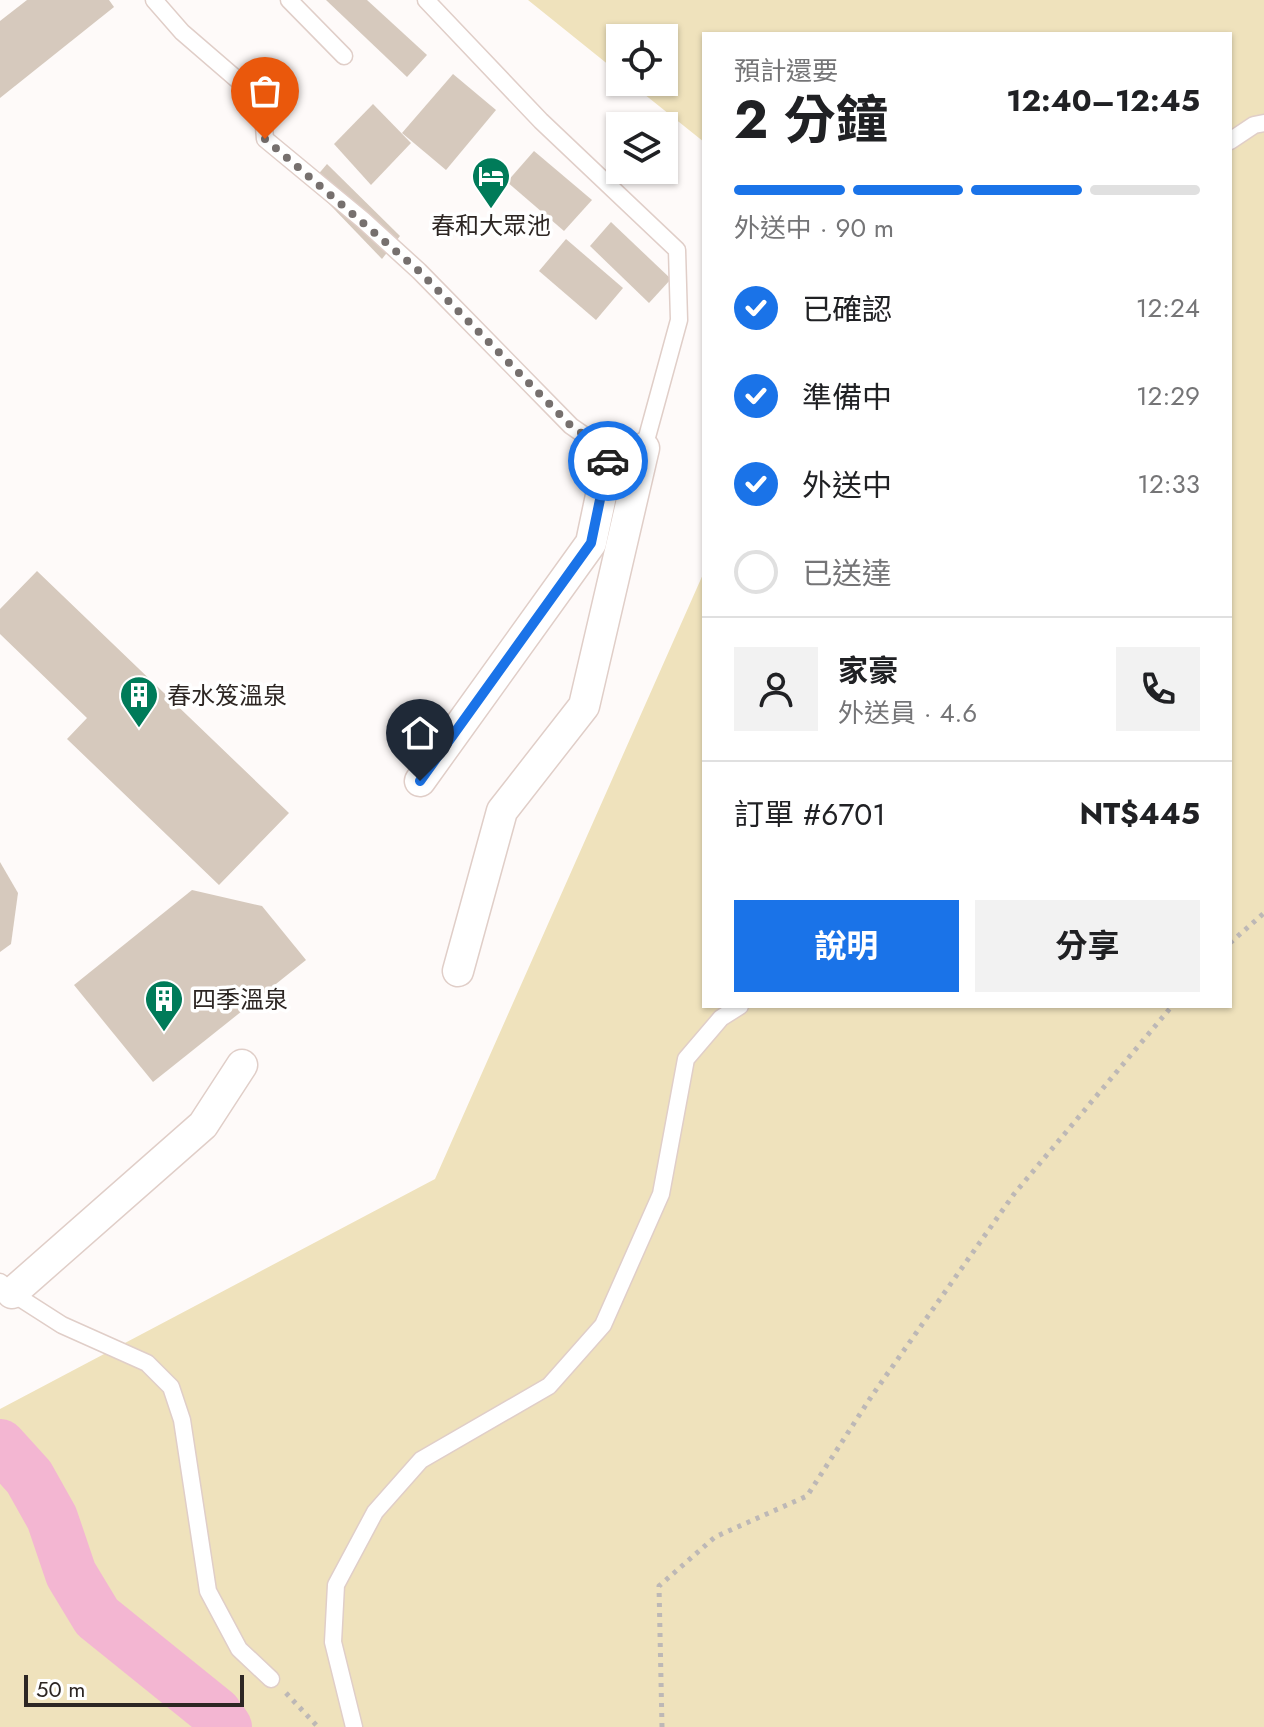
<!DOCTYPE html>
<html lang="zh-TW">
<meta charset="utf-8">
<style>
body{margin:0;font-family:Jost,"Noto Sans TC",sans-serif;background:#f2f2f2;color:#202124;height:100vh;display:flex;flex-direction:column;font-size:30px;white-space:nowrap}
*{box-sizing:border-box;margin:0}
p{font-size:26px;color:#757577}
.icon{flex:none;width:44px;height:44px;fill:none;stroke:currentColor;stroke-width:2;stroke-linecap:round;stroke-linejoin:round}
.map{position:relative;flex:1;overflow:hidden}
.sheet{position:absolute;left:702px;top:32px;width:530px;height:976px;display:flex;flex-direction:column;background:#fff;border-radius:0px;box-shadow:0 2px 6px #0004}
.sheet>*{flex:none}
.fabs{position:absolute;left:606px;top:24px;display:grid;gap:16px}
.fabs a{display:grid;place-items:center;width:72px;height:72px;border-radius:0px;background:#fff;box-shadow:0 2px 6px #0004;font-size:40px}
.scale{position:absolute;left:24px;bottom:20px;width:220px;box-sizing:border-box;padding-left:8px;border:4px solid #2d2623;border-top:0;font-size:22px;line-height:28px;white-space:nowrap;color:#2d2623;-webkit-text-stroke:6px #fff;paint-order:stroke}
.pin{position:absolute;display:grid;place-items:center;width:68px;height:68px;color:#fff;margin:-82px -34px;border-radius:50% 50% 50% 0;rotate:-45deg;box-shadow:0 0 8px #0007}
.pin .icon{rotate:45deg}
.courier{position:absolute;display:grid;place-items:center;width:80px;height:80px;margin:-40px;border:6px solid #1a73e8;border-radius:50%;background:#fff;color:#222;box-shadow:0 2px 10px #0007}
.head em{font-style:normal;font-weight:700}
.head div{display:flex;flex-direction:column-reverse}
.head{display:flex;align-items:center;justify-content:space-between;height:136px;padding:0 32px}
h1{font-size:52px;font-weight:700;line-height:60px}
.bar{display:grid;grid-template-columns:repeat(4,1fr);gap:12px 8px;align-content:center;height:96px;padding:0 32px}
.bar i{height:10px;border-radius:6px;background:#e0e0e0}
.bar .current{background:#1a73e8}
.bar p{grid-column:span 4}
.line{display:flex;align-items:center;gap:20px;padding:0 32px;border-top:2px solid #e0e0e0}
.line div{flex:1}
.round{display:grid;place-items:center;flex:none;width:84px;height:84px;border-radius:0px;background:#f2f2f2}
ol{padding:0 32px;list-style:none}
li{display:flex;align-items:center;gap:24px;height:88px}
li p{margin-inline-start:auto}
li .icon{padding:8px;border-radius:50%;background:#1a73e8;color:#fff;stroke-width:4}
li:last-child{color:#757577}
li i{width:44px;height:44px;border:4px solid #e0e0e0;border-radius:50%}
.cta{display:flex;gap:16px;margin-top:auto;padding:16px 32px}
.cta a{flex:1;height:92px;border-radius:0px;background:#1a73e8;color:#fff;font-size:32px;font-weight:700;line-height:92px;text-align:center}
.cta a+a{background:#f2f2f2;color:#202124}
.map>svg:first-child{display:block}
.green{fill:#efe2bc}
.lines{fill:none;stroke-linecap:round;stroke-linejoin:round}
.river{stroke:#f3b6d2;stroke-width:52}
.building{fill:#d6c9bd}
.lane-casing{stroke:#e0cec8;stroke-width:19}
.street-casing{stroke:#e0cec8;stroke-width:33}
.path{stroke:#bdb8b6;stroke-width:5;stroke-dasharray:4 6;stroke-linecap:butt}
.lane{stroke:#fff;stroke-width:16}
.street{stroke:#fff;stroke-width:30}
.done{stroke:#76706e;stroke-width:8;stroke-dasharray:0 14.4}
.route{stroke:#1a73e8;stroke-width:10}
.labels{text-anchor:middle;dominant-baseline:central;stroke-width:7;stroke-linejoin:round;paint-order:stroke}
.poi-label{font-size:24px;fill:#2d2623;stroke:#fff;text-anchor:start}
</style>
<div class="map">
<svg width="1264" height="1727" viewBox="0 0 1264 1727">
<rect width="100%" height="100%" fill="#fefaf9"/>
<path class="green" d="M528,0H1264V1727H0V1409L435,1179L704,572V1006H1230V34H704V142L629,82H664V38H620V74Z"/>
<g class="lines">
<path class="river" d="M0,1445L29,1477L52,1518L71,1574L97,1617L216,1713L226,1727"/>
</g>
<g class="building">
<path d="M27,0H109L114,7L0,98V21Z"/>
<path d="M326,0H367L427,55L407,77Z"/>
<path d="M453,74L496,110L446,170L402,133Z"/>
<path d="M373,104L411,143L371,185L334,144Z"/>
<path d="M534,151L592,200L564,231L507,182Z"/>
<path d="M327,164L400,236L382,259L310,184Z"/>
<path d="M611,222L671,279L649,303L590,246Z"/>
<path d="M566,239L623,288L596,320L539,271Z"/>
<path d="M37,571L289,813L219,885L67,739L87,718L0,634V609Z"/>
<path d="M0,862L18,893L11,944L0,952Z"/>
<path d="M192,890L262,906L306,960L153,1082L74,985Z"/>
</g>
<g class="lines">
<g class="lane-casing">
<g id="lane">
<path d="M154,0L182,32L262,101L265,139L363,220L419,271L571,426L610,453H615"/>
<path d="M289,0L344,56"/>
<path d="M426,0L541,121L677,250L679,320L644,448L638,449"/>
<path d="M1230,141L1254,125L1264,123"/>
<path d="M0,1282L12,1293L62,1325L147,1363L171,1387L182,1420L208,1591L239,1649L271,1679"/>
<path d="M354,1727L333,1642L336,1585L375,1512L421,1460L549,1386L603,1325L661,1194L686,1059L721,1018L740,1006"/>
</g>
</g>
<g class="street-casing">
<g id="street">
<path d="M420,781L591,543L610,453"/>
<path d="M458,971L502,811L584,706L644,448"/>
<path d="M12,1293L203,1125L242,1065"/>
</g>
</g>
<g class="path">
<path d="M1230,943L1264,913"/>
<path d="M286,1693L318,1727"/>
<path d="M662,1727L659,1586L715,1537L807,1496L871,1397L1014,1194L1172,1006"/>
</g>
<use href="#lane" class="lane"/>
<use href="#street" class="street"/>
</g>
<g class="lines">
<path class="done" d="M265,139L419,271L571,426L610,453L608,461"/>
<path class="route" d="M420,781L591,543L608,461"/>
</g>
<defs>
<g id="hotel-pin" transform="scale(2)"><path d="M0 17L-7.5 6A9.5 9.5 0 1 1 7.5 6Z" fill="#007b59" stroke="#fff"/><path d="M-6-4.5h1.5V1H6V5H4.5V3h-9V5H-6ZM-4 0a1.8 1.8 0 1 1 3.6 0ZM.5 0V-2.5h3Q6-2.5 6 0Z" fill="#fff"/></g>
<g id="building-pin" transform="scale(2)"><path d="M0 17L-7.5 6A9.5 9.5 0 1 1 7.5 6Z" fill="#007b59" stroke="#fff"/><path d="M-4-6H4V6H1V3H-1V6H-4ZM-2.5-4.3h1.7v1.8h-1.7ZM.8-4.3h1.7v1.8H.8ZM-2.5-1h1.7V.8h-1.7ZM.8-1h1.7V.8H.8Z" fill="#fff"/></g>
</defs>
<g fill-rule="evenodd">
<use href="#hotel-pin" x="491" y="176"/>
<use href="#building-pin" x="139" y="695"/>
<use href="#building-pin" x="164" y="999"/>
</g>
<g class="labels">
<g class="poi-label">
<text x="491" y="225" text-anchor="middle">春和大眾池</text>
<text x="167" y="695">春水笈溫泉</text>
<text x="192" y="999">四季溫泉</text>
</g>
</g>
</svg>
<div class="fabs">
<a><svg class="icon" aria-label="locate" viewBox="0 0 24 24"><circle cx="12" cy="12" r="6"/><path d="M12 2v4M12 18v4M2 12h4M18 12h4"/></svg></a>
<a><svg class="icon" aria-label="layers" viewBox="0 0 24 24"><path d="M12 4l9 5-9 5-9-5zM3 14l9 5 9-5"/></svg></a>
</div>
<div class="scale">50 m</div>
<div class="pin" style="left:265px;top:139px;background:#ea580c"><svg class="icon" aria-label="bag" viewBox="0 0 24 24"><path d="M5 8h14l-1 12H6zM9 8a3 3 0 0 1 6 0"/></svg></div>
<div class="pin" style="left:420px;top:781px;background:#1f2937"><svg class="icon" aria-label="home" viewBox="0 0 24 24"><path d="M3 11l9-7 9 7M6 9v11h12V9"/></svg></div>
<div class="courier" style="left:608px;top:461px"><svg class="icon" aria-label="car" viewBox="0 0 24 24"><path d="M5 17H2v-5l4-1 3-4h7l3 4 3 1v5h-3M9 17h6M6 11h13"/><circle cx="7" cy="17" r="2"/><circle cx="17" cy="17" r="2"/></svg></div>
<section class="sheet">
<div class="head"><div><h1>2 分鐘</h1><p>預計還要</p></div><em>12:40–12:45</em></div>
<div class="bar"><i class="current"></i><i class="current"></i><i class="current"></i><i></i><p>外送中 · 90 m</p></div>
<ol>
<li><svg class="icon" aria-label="check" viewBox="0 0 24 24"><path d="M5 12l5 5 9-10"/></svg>已確認<p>12:24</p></li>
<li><svg class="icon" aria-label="check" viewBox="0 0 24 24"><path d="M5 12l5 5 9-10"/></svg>準備中<p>12:29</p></li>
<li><svg class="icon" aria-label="check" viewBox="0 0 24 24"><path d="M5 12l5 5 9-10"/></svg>外送中<p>12:33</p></li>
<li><i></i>已送達</li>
</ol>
<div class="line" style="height:144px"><a class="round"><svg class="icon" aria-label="person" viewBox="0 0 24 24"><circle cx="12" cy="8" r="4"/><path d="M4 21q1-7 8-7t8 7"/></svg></a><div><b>家豪</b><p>外送員 · 4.6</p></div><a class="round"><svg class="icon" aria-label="phone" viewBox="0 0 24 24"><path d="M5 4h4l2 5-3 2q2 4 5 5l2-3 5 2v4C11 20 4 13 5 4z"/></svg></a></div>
<div class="line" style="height:104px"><div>訂單 #6701</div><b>NT$445</b></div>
<div class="cta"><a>說明</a><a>分享</a></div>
</section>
</div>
